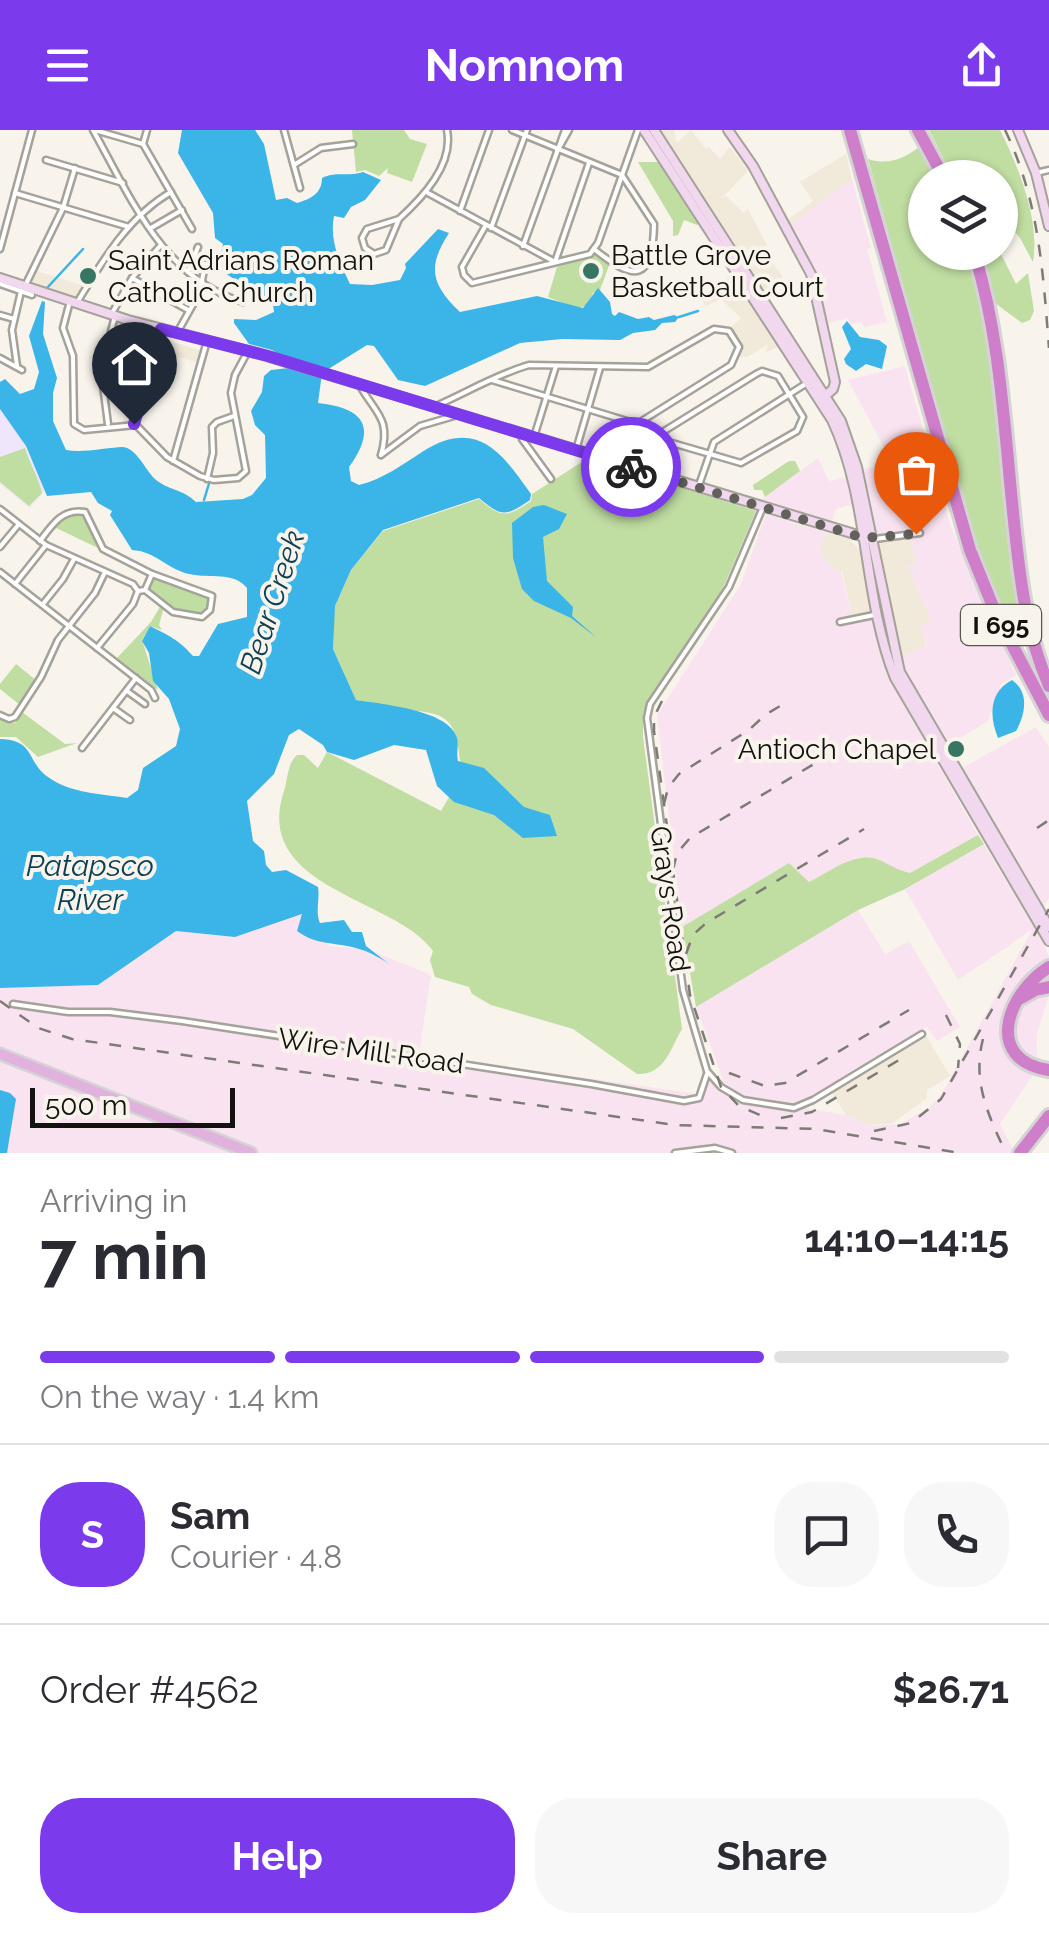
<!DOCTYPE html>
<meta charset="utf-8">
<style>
body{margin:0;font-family:Raleway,sans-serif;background:#f7f7f7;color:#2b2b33;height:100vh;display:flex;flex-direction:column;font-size:38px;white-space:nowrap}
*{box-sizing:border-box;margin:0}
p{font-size:32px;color:#7c7c81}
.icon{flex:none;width:55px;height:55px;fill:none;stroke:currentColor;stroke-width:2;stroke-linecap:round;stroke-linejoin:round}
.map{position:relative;height:1023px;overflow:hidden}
.details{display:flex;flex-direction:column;background:#fff;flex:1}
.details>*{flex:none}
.fabs{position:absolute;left:908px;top:30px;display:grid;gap:20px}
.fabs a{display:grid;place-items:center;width:110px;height:110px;border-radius:50%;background:#fff;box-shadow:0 2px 8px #0004;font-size:50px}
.scale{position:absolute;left:30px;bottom:25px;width:205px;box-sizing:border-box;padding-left:10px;border:5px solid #13120f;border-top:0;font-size:28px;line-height:35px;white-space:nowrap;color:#13120f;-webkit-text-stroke:8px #f8f4ec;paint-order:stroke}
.pin{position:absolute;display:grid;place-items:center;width:85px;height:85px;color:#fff;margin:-102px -42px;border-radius:50% 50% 50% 0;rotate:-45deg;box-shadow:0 0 10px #0007}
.pin .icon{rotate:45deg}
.courier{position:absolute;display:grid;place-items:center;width:100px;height:100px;margin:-50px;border:8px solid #7c3aed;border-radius:50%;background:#fff;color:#222;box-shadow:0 2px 12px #0007}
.headline em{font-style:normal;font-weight:700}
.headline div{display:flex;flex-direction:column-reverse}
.headline{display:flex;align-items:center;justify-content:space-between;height:170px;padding:0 40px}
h1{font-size:65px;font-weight:700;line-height:75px}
.bar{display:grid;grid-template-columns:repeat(4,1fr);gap:15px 10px;align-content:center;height:120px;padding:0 40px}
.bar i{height:12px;border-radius:8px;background:#e1e1e2}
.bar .active{background:#7c3aed}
.bar p{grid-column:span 4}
.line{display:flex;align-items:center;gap:25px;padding:0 40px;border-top:2px solid #e1e1e2}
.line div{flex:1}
.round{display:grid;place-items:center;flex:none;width:105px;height:105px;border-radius:40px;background:#f7f7f7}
.action{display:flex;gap:20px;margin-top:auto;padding:20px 40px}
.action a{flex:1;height:115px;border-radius:40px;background:#7c3aed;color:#fff;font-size:40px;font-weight:700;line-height:115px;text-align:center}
.action a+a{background:#f7f7f7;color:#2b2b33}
header{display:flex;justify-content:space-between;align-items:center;height:130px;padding:0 40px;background:#7c3aed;color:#fff;font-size:45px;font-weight:700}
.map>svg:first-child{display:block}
.built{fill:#f1e9da}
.industrial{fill:#fae3f0}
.education{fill:#f0e6fb}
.green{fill:#c0dda2}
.water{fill:#3bb4e8}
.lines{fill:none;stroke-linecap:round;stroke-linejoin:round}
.stream{stroke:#3bb4e8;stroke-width:2.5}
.street-casing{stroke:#a5a29a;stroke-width:9}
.secondary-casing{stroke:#a5a29a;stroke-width:12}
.primary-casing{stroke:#d5d4d4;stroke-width:15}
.highway-casing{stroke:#d5d4d4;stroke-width:18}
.street{stroke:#fff;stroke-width:4}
.secondary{stroke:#f1d8ef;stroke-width:8}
.primary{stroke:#e2b2df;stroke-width:10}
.highway{stroke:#cf7eca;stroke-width:12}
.rail{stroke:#7d7b75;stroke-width:2.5;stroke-dasharray:12 12;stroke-linecap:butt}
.done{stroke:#63615c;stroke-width:10;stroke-dasharray:0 18}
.route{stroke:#7c3aed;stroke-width:12}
.poi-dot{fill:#377663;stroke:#f8f4ec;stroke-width:4}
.labels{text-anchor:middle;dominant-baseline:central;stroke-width:8;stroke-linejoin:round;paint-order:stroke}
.shield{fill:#f8f4ec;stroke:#585651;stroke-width:2.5}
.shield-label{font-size:25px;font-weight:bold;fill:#13120f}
.poi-label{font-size:28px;fill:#13120f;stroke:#f8f4ec;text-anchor:start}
.street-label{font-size:28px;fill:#13120f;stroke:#f8f4ec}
.water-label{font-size:30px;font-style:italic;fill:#0d4055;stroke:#f8f4ec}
</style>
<header><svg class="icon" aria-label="menu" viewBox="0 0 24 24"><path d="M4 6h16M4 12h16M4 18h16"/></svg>Nomnom<svg class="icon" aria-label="share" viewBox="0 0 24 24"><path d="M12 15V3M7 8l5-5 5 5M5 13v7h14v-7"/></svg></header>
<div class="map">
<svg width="1049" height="1023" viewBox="0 0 1049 1023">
<rect width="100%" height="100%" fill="#f8f4ec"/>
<g class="built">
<path d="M658,0H674L677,13L691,0L706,19L709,17L720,29L730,17L748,41L721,69L726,66L744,83L748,79L767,115L763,120L783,147L765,163Z"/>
<path d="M846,24L852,49L791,95L787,90L813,71L800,52Z"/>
<path d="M34,140L85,156L75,170L30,155Z"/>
<path d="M733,142L768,197L778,217L765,223L768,215L747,227H740L738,208L730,198L741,188L721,169L706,176L702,171Z"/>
<path d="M115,195L203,221L199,233L111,208Z"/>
<path d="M828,403L849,409L863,423L875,481L852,486L842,440L836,442L820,425L818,417Z"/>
<path d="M910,406L916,434L908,436L931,491L924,517L899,528L876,411Z"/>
<path d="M925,904L950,946L927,960V968L893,993L868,995L846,985L831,961Z"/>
</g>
<g class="industrial">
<path d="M852,49L871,118L867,119L887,192L864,197L862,192L850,194L848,188L828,193L817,149L791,95Z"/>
<path d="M905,236L951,397L1016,545L1001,554L988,591L946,617L909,554L899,528L924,517L926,512L920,496L931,491L908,436L916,434L910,407L876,411L861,340L892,332L848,250Z"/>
<path d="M818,328L829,351L848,347L854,374L836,379L831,394L757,373Z"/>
<path d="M766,384L828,403L818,416L823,422L820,425L836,442L841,440L852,486L875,481L888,546L978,705L910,743L887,736L877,729L856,728L809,752L789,733L682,797L657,585L741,454Z"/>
<path d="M1036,597L1049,617V768L1043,779L960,639Z"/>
<path d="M984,714L1033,796L1036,794L1042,805L1040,807L1049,826V865L1037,904V939L1000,994L1015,1023H7L16,969L10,963L0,960V858L98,855L176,801L235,807L304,784L329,816L357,818L381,829L372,821L431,845L419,924L698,964L703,949L736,962L724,952L696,877L858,780L885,824L909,811L960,897L937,911L927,897L796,977L846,985L868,995L900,994L929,978L941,965L1032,800L958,850L905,759Z"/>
</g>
<path class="education" d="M0,279L18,301L44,356V362L30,378L0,354Z"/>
<g class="green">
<path d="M352,0H404L410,9L427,14L412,52L387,43L388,38L379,46L365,40L356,42Z"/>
<path d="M929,0H1000C1019,38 1040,90 1033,132L1020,108L1000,84V48L953,47Z"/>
<path d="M918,18L936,47L925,48V122L968,123C997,218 997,316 1008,414C1011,447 1023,479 1026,513L1018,512L977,426L868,29C888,35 901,30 918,18Z"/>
<path d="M638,32H661L700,92L697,95L684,90L678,105L673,106V91Z"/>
<path d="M1000,122L1016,154L1028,143L1034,181L1030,190L1022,193L996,174L981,123Z"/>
<path d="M594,124L610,133L600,160L593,163L587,176L575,178L548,167L557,137Z"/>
<path d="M25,318C29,332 40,351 42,363L29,376L0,352V327Z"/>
<path d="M588,328L756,381L721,463L648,571L643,584V607L682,899C670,919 665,945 637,944L573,899L491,875L472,864L469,857L435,847L430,830L433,821C396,768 251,759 284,661C288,649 287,634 297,625H304L318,638L327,622L441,681L466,637L460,631C456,578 438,585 396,578C382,576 369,572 356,570L333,519L334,478L351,440L383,401L479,369C503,389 507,387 531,371L532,364Z"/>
<path d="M789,331H795L800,341L765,367L762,360H754L753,355Z"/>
<path d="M78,382L89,388L98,418L52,396L61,388Z"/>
<path d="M153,446L209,466V479L202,486L172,480L146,460Z"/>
<path d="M161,475L164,477L159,495L162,500L150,496L142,510L158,560L117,528L151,492Z"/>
<path d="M16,534L37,551L20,575L0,559V554Z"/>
<path d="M22,582L65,614L77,613L38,627L16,607H0V587L15,593Z"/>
<path d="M978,705L984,714L905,759L858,780L696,877L682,797L789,733L809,752C829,742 857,720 879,730C890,735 898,740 910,743Z"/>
</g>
<g class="water">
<path d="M182,0H255L264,14L276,70L287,68L297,73C310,69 322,64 322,48C336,41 348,47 363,42L381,50L365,70L351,77L344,88L334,86C329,110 340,133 350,154L372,155L400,150L406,138L405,134L438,99L449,103C427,137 431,154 460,182L537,166L583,178L598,158L610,172L612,184L615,186L619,182L638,189L649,187L654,190L674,185L679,187L675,192L662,193L655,200L633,203L620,210L562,209L520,213L425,256L398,250L374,216L367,215L322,243L318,273C364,278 378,297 349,337L351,351L359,355C383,349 402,335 422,322C477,287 502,323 531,364L530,370C505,387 502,387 479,368L383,400L351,440L335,476L333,519L356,570C381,574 450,580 457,608C459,615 456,623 458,631L484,638L524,677L550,685L557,706L523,708L494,685L454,672L437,656L426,620L394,615L354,630L327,622L323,615L299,599L289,605L274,644L247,671L253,711L264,721L266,735L272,742L286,740L318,757C320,770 315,782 320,793L344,790L352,802H362L366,816L389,834C380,828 370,822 359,819C338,812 317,816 297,801L302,784L235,807L176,801L98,855L0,858V609C36,610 26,632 48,647C69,663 102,664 127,668L138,660L143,638L176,616L180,599L169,569L153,551L149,523L142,511L150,496C168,505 179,510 193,526H199L218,494L247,487V458C233,441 211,449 189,444C167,439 155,421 132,420L110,385L112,381L98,373L91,362L47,366L26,316L0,279V252L5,249L20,264L34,259L39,242L29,206L42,171L45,172L43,204L57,248L53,263V291L66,320C83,323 104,318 121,317C136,316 145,340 155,349C167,360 183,359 196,372L243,369L252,365L266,348L265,305L255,295L251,281L262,262L264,246L271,240L289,238L292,232L272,220L249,214L234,193V189L256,190L274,182L273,175L225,143L219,134L223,114L215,108L213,83L178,23Z"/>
<path d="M847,191L860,207L879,210L887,216L882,239L866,234L856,241L846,234L844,229L851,219L842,197Z"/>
<path d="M544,375L567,384L559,399L543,407L547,451L573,477L572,486L597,508L571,488L534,471L522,459L513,428L512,393L533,377Z"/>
<path d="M1012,550C1029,562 1026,583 1016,601L998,608C989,586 989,562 1012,550Z"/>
<path d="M0,960L10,963L16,969L7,1023H0Z"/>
</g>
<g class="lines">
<g class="stream">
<path d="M47,158L83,119"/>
<path d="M679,187L698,181"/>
<path d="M204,370L211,347"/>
</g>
<g class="street-casing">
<g id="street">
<path d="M93,0C130,66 163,149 243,172"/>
<path d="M95,0L143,14"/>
<path d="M284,0L300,58"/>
<path d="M512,0L622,45L654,94C653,153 634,151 594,119"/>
<path d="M143,14L192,99"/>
<path d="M143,14L147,0"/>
<path d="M557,21L569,0"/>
<path d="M46,30L123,53"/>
<path d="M294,35L321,18L353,14"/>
<path d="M1036,43L1049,40"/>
<path d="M15,63L129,97"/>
<path d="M428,63L555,132"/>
<path d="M460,81L489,0"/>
<path d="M399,89L386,120L374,124L365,118L362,108L367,99Z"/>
<path d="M399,89C422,68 454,35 447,0"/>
<path d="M486,95L462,137L464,145L472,153L590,124L598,113L638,0"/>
<path d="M151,98L182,80"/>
<path d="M491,98L527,0"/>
<path d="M523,116L565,0"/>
<path d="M0,119L32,0"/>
<path d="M555,132L589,33"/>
<path d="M188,142L198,117"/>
<path d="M132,148L188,180"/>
<path d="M0,154L32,165"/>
<path d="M25,156L63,78L75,38"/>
<path d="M70,171L63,198L73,226L74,294L84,300L136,295L167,327L200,346L214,350L238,348L246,341L231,263L235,245L248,221"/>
<path d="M78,171C103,130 128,87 171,62"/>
<path d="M0,185L14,189"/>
<path d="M111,185L132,148L160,116"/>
<path d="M177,203L200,162L205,134L197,131"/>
<path d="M0,228L22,240"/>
<path d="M17,236L12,200L22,157"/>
<path d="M359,254C374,282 392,288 381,325"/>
<path d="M438,275C467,262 498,244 529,235L648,237L714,199L729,201L739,217L731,235L637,294L492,250"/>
<path d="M108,294L101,240L115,186"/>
<path d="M134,294L161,199"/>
<path d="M522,304V309L551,349"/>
<path d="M534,307L556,236"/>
<path d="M576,320L600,238"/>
<path d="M381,325L420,296L454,286"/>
<path d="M173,331L207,211"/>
<path d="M625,336L632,321L756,244L762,241L778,246L803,287L797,301L741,333L655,308L644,290"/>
<path d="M207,349L213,323L212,297L217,292L234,286"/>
<path d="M699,355L714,312L807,253"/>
<path d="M763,377L729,457L650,574L647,588L683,860L707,941L721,957L743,970L794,978L813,970L922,904"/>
<path d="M0,379L46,415L133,454L138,461"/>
<path d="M875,409L920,403"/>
<path d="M40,411C52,395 62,378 85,382L103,419L152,444L212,466L210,480L202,487L173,482L145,460"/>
<path d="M0,417L19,394"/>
<path d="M0,442L151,560L155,568"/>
<path d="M15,454L46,415"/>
<path d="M43,474L63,449L74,429"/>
<path d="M840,492L874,485"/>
<path d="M97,518L133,474L138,461L145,460L152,444"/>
<path d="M127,561L145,574"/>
<path d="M113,578L130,590"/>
<path d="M0,585L9,589L15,587L41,547L58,510L95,463L105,442"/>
<path d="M82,618L136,548"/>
<path d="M13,874L68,882H110L182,891L591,954L684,971L699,968L707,944"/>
<path d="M675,1023L715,1018L732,1023"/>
</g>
</g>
<g class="secondary-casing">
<g id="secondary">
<path d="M644,0L832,290C870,371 862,465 895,548L1049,811"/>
<path d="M654,0L841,291L857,337L900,542L1049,797"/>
<path d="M728,0L753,36L811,144L835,252L833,259L825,266"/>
<path d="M1018,0L1036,43L1049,96"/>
<path d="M0,148L128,190L260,224L871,409"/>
</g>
</g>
<g class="primary-casing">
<path id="primary" d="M0,924L251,1023"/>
</g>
<g class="highway-casing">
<g id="highway">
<path d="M850,0L970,420L996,484L1049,585"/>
<path d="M918,0L944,48"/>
<path d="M974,122C1000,206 1004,295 1013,382C1019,442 1025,500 1049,556"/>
<path d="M1049,837C1007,863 983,930 1049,940"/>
<path d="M1021,868L1035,860L1049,857"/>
<path d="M1020,1023L1049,986"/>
</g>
</g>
<use href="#street" class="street"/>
<use href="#secondary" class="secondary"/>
<use href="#primary" class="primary"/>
<use href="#highway" class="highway"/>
<g class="rail">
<path d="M1005,0C1039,70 1043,142 1049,218"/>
<path d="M662,571L654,587V601L690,865L721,957L739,976L760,985"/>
<path d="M664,674L668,658L679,644L749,600L765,585L785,573"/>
<path d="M1037,698L1049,690"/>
<path d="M673,740L677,723L690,708L824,628"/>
<path d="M686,824L693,805L706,793L864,699"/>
<path d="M0,871L38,898L72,909L675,995L816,999L960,1023"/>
<path d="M946,885L960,914L958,938"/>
<path d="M983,909C972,951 988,985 1006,1023"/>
<path d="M729,943L765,956L785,953L909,880"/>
<path d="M781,988L812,982L904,927"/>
<path d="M874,1001L911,993L941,969L1049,779"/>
</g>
</g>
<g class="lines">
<path class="done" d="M631,337L864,408L916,404"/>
<path class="route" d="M134,294L161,199L268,226L631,337"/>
</g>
<g class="poi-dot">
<circle cx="591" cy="141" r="10"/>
<circle cx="88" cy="146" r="10"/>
<circle cx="956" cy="619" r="10"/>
</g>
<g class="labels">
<rect class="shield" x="961" y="475" width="80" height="40" rx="8"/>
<g class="shield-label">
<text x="1001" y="495">I 695</text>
</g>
<g class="poi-label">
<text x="611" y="125">Battle Grove<tspan x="611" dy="32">Basketball Court</tspan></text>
<text x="108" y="130">Saint Adrians Roman<tspan x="108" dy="32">Catholic Church</tspan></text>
<text x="936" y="619" text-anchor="end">Antioch Chapel</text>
</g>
<g class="street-label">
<text transform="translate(670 769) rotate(82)">Grays Road</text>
<text transform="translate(371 921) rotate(8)">Wire Mill Road</text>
</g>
<g class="water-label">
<text transform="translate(272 472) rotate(-72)">Bear Creek</text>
<text x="90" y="735">Patapsco<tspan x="90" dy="34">River</tspan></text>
</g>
</g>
</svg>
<div class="fabs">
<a><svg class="icon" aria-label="layers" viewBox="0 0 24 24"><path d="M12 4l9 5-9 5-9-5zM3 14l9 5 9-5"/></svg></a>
</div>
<div class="scale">500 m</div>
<div class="pin" style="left:916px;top:404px;background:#ea580c"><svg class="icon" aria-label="bag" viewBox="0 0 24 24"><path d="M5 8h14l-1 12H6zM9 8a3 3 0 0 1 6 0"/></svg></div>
<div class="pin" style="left:134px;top:294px;background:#1f2937"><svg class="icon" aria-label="home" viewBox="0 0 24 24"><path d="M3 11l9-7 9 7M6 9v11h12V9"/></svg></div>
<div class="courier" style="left:631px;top:337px"><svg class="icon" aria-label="bike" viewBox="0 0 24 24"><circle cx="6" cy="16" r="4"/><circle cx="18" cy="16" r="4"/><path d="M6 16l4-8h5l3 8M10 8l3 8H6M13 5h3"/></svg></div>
</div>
<section class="details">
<div class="headline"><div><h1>7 min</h1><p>Arriving in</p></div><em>14:10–14:15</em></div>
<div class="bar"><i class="active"></i><i class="active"></i><i class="active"></i><i></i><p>On the way · 1.4 km</p></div>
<div class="line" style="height:180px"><b class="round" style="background:#7c3aed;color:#fff">S</b><div><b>Sam</b><p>Courier · 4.8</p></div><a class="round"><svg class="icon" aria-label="chat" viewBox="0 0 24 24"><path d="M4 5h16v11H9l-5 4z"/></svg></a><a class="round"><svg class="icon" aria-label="phone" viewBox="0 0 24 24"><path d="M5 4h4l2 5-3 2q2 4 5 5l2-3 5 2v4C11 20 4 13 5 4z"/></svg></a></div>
<div class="line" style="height:130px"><div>Order #4562</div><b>$26.71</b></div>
<div class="action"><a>Help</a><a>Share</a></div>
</section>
